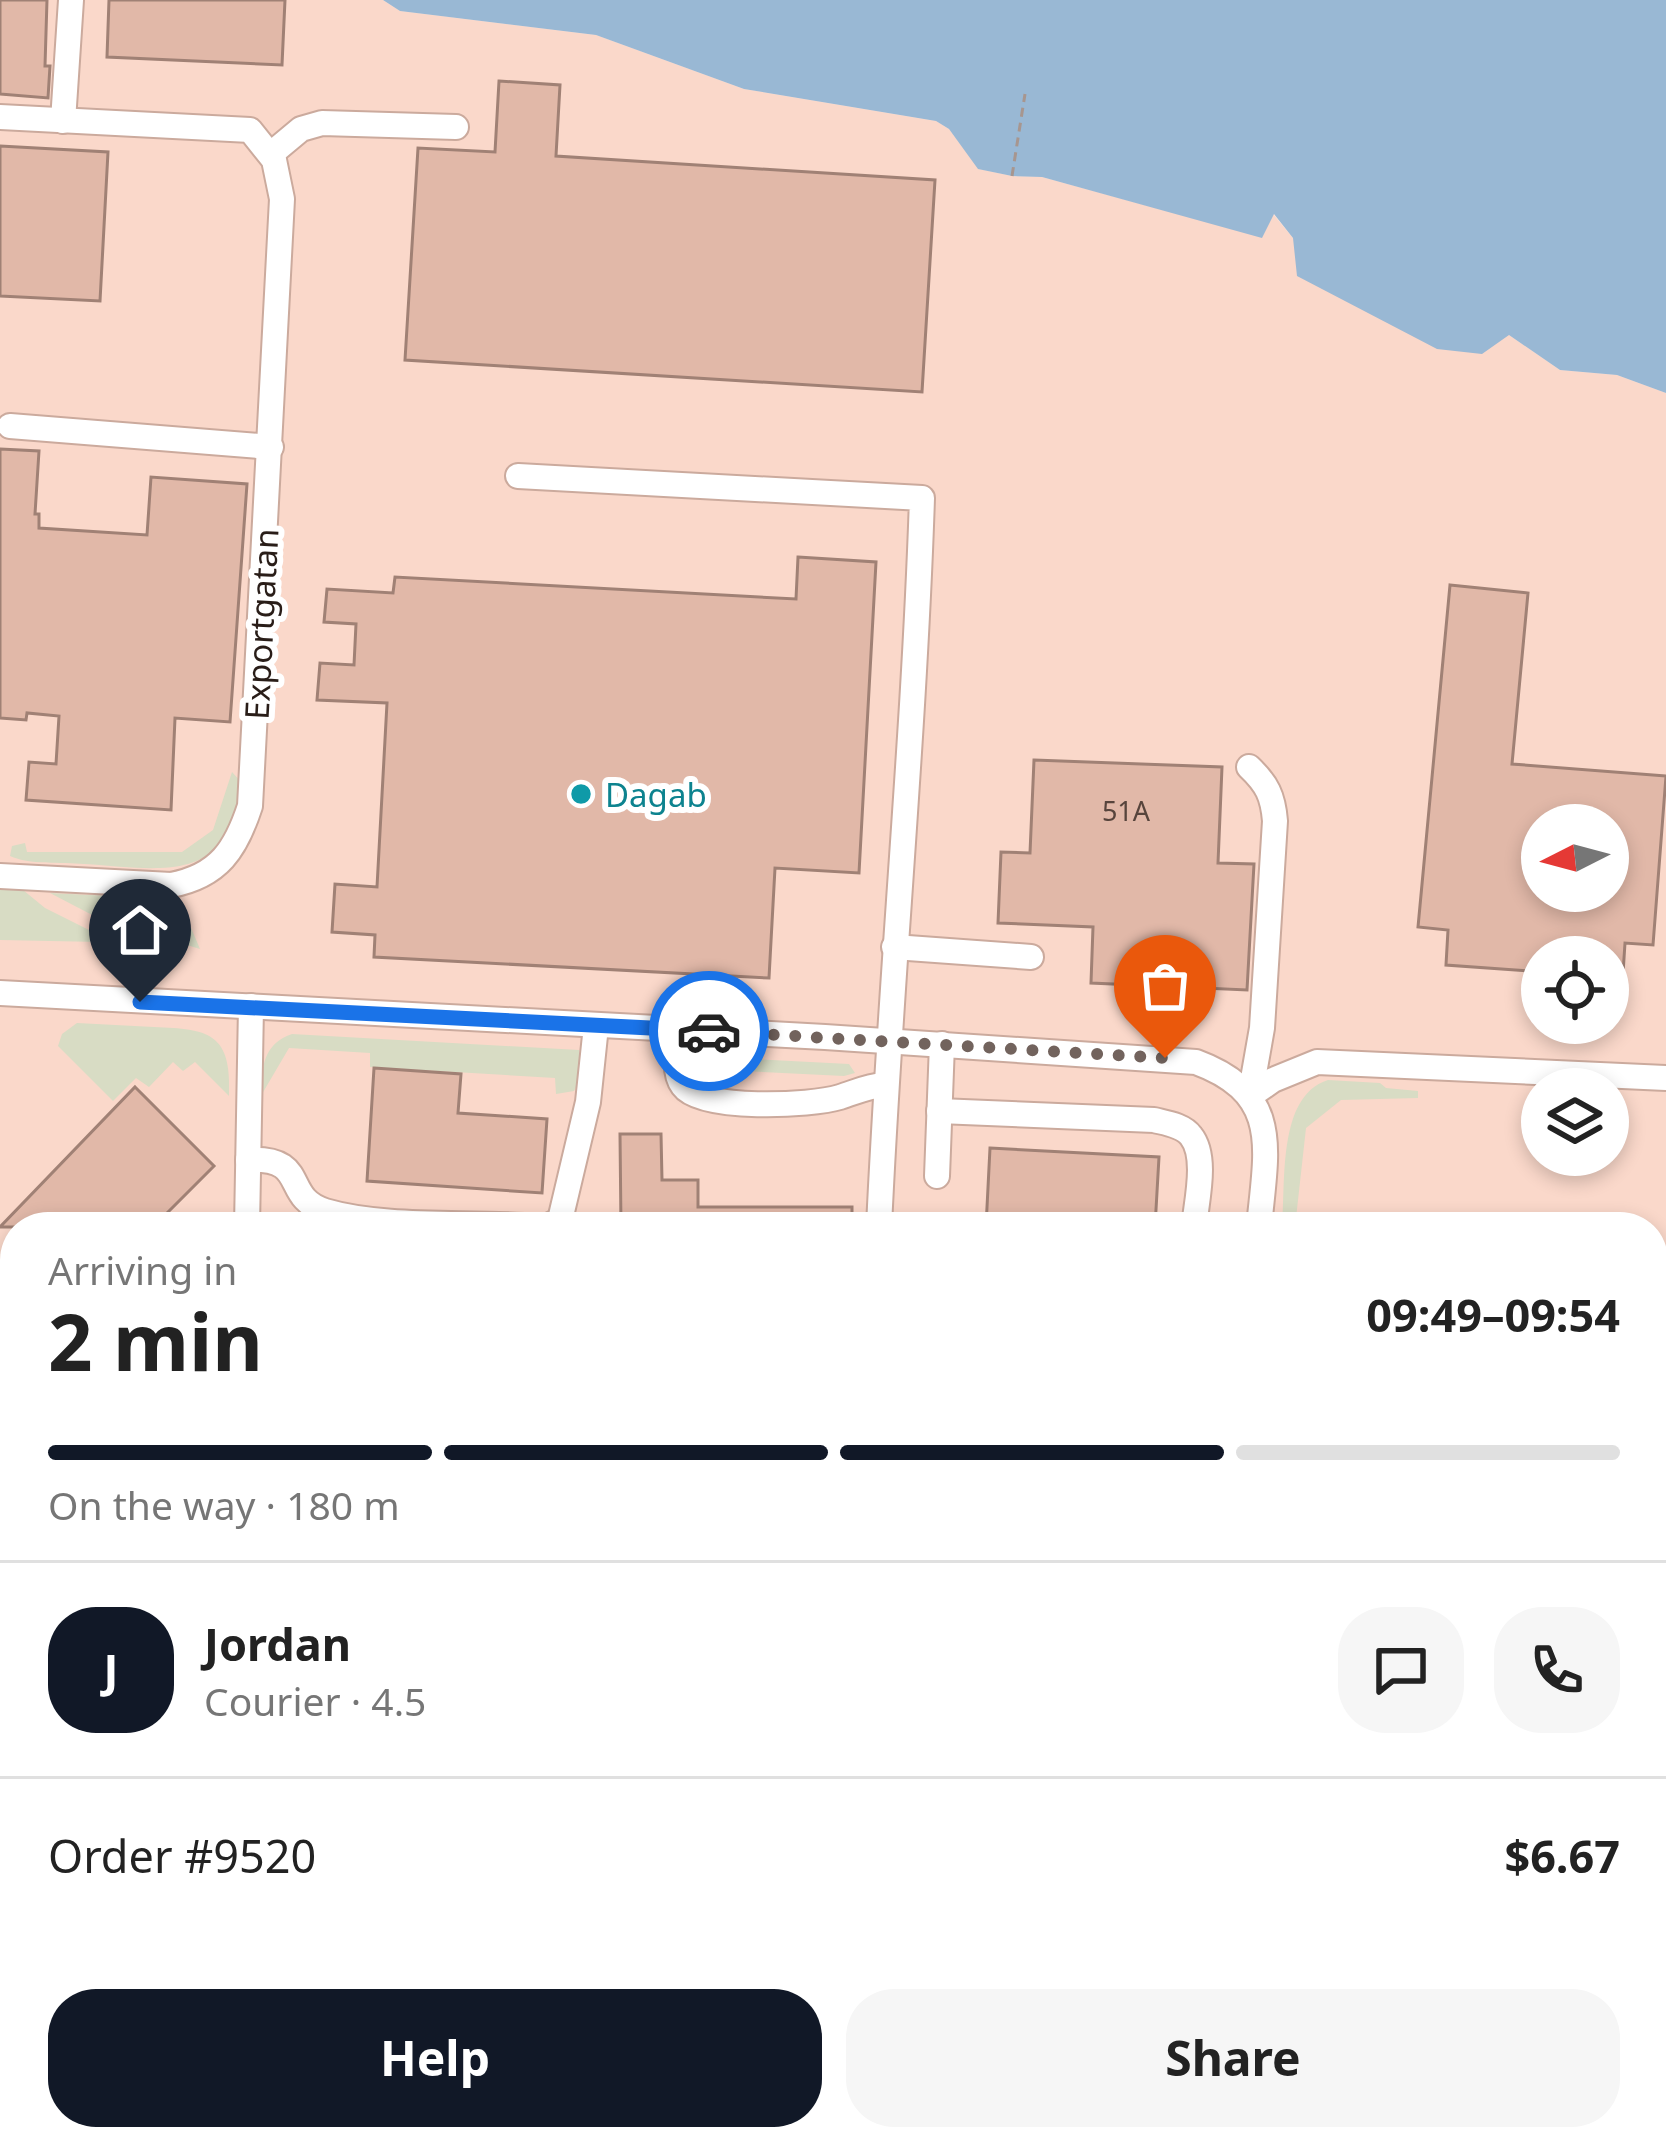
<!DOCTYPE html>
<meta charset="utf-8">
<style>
body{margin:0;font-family:"Noto Sans",sans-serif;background:#f6f6f6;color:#222;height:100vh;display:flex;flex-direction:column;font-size:45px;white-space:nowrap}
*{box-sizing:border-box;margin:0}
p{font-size:39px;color:#767676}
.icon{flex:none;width:66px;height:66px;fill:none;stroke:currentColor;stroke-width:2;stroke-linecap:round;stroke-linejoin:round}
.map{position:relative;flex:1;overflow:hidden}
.side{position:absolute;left:0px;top:1212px;width:1668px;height:939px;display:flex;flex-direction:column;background:#fff;border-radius:48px 48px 0 0;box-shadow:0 6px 18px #0003}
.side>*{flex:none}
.needle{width:78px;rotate:264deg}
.buttons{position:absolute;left:1521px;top:804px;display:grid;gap:24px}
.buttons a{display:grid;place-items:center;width:108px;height:108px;border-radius:50%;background:#fff;box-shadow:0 6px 18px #0003;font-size:60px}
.pin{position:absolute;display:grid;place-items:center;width:102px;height:102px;color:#fff;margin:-123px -51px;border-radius:50% 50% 50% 0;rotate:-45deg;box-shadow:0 0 12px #0007}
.pin .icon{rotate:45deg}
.courier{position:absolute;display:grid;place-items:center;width:120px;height:120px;margin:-60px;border:9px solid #1a73e8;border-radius:50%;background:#fff;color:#222;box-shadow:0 3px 15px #0007}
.headline em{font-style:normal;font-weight:700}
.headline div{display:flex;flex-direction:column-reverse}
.headline{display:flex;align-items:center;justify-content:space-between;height:204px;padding:0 48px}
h1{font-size:78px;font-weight:700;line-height:90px}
.bar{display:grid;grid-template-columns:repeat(4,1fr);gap:18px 12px;align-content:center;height:144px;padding:0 48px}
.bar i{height:15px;border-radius:9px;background:#e0e0e0}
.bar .on{background:#111827}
.bar p{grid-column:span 4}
.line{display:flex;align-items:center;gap:30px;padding:0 48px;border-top:3px solid #e0e0e0}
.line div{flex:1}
.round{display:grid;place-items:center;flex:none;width:126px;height:126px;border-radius:48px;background:#f6f6f6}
.primary-button{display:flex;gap:24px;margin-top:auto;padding:24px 48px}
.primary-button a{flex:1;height:138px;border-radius:48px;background:#111827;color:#fff;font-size:48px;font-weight:700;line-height:138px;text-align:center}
.primary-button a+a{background:#f6f6f6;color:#222}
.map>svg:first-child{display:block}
.built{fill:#fad8ca;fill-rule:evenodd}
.green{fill:#d8dcc4}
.water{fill:#99b8d4}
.building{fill:#e1b8a8;stroke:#a08175;stroke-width:3;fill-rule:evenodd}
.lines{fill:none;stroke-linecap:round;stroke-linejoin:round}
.minor-casing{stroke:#cbaa9d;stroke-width:28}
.highway-casing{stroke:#cbaa9d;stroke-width:40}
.path{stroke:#a7968f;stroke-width:3;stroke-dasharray:9 6;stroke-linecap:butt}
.minor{stroke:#fff;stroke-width:24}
.highway{stroke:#fff;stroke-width:36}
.done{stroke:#72635d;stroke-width:12;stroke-dasharray:0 21.6}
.route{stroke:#1a73e8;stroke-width:15}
.culture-dot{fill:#0f9aa8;stroke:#fff;stroke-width:4.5}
.labels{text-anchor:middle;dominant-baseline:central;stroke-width:12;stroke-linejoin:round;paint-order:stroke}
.number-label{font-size:27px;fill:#57443c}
.street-label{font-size:33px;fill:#291d18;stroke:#fff}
.culture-label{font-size:33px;fill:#0d838f;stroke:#fff;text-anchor:start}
</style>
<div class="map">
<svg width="1666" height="2150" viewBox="0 0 1666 2150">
<rect width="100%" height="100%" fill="#fbe6de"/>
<path class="built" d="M0,0H383L400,11L596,35L744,89L936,121L949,129L979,169L1012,176L1042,177L1262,237L1273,214L1293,238L1509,335L1560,370L1617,375L1666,393V2026L1653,2025V1227H15V1850L0,1843ZM1542,825H1608V891H1542ZM1542,957H1608V1023H1542ZM1542,1089H1608V1155H1542Z"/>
<g class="green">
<path d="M232,772L241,782C230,886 164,869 84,864C61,862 29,865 10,856L12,846L25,843L27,852H182L213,830Z"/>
<path d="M0,889L23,890L45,908L97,934L100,942L0,940Z"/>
<path d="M50,893L175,899L181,904L200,949L96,917Z"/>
<path d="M77,1023C103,1024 128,1026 154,1027C209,1029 232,1033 229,1096L195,1062L183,1071L173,1062L149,1087L136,1078L113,1101L58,1046L62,1034Z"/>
<path d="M292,1034L579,1050L580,1080L574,1091L556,1094L555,1078L370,1067V1053L289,1048L262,1094C261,1068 263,1044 292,1034Z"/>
<path d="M698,1056L849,1064L855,1073L844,1076L700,1069Z"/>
<path d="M1328,1080L1380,1083L1386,1088L1418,1091V1098L1341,1100L1306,1128L1295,1227H1282C1286,1182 1277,1096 1328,1080Z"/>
<path d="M15,1361V1469L0,1483V1374Z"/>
<path d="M1653,2129L1666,2131V2150H1555L1388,2136H1653Z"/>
<path d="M1137,2136H1324L1487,2150H1304Z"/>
</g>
<path class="water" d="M383,0H1666V393L1617,375L1560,370L1509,335L1482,354L1437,349L1297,276L1293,238L1274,214L1262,238L1042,177L1012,176L978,169L949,129L936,121L744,89L596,35L400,11Z"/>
<g class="building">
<path d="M0,0H47L45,66H50L48,98L0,94Z"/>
<path d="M109,0H285L282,65L107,57Z"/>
<path d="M499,81L560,85L556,156L935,180L922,392L405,360L418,148L495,152Z"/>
<path d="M0,146L108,152L100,301L0,296Z"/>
<path d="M0,449L39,451L35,514H39V528L147,535L151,477L247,484L230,722L175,718L171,810L26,800L29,762L56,764L59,716L27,713L26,720L0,718Z"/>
<path d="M798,557L876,562L859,873L775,868L769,978L374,957L375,935L332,932L335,884L377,887L387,703L317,700L320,663L354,665L356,624L324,622L327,589L393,593L395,577L796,599Z"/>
<path d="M1450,585L1528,593L1512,764L1666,776L1653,945L1625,943L1621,1004H1608V957H1542V972L1446,965L1448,930L1418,927ZM1542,825H1608V891H1542Z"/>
<path d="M1034,760L1222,767L1218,863L1254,864L1247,990L1091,983L1093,927L998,923L1001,852L1030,853Z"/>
<path d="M374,1068L461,1074L458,1113L547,1119L542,1193L367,1181Z"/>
<path d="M135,1087L214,1166L153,1227H0Z"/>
<path d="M620,1134H661L662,1180H698V1207H852V1227H621Z"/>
<path d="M990,1148L1159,1157L1155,1227H986Z"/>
</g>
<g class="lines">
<g class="minor-casing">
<g id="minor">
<path d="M0,117L250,130L274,160L282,199L250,806C236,849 219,876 171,885L0,876"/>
<path d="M63,121L71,0"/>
<path d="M271,154L301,129L322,123L456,127"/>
<path d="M10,426L271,447"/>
<path d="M518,476L922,498C914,741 890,984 879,1227"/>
<path d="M1249,767C1267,784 1273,796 1275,821L1262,1028L1250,1096"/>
<path d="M894,947L1031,957"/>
<path d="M0,993L825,1037L1196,1062C1283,1094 1266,1150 1259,1227"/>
<path d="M681,1029C678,1046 672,1071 683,1086C701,1111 811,1106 840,1097C856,1092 867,1086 885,1085"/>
<path d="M1250,1096L1273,1080L1317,1062L1666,1078"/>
<path d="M939,1111L1154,1120C1166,1123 1183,1125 1191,1136C1208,1157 1196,1203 1194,1227"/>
<path d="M248,1160C310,1157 281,1197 325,1211C386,1229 472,1221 537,1227"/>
<path d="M937,1176L942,1044"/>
<path d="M247,1227L251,1006"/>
<path d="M546,1227L560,1220L588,1102L596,1026"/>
<path d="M0,1279L15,1299"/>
<path d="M0,1351L15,1341"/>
<path d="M0,1541L15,1548"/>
<path d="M0,1784L15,1799"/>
<path d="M1653,1940L1666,1941"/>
</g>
</g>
<g class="highway-casing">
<g id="highway">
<path d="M0,2060L15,2061"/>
<path d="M0,2110L15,2111"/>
<path d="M316,2136L487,2150"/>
<path d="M911,2136L1079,2150"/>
</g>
</g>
<g class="path">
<path d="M1012,176L1025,94"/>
<path d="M0,1940L15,1941"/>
<path d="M1653,2085L1666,2086"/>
</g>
<use href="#minor" class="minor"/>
<use href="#highway" class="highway"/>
</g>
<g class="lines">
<path class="done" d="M709,1031L1165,1058"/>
<path class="route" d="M140,1002L709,1031"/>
</g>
<circle class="culture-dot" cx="581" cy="794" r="12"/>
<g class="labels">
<g class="number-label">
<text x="1126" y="810">51A</text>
</g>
<g class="street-label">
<text transform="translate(261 624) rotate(-87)">Exportgatan</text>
</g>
<g class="culture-label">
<text x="605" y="794">Dagab</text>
</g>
</g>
</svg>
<div class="buttons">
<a><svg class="needle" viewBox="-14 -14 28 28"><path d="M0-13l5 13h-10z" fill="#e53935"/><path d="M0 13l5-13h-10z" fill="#767676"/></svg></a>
<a><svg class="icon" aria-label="locate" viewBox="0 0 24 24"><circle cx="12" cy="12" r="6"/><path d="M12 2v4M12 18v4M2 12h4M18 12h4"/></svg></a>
<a><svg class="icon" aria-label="layers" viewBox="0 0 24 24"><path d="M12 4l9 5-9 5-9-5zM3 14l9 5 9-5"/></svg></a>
</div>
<div class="pin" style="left:1165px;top:1058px;background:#ea580c"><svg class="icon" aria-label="bag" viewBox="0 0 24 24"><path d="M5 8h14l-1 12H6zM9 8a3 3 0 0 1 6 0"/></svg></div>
<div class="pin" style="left:140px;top:1002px;background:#1f2937"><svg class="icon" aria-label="home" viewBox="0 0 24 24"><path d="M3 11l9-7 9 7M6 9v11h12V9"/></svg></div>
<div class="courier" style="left:709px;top:1031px"><svg class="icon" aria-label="car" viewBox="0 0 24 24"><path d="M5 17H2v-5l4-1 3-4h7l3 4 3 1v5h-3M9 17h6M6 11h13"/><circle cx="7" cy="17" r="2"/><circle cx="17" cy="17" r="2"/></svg></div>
<section class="side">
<div class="headline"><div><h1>2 min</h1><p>Arriving in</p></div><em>09:49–09:54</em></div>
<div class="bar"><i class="on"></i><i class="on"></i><i class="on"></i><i></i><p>On the way · 180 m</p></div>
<div class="line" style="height:216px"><b class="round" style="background:#111827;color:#fff">J</b><div><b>Jordan</b><p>Courier · 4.5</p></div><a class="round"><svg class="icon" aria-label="chat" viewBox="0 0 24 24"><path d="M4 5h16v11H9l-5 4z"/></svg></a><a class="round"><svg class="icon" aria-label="phone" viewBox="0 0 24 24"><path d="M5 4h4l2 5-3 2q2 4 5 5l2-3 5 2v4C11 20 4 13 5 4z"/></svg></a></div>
<div class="line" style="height:156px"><div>Order #9520</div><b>$6.67</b></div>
<div class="primary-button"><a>Help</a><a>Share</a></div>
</section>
</div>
